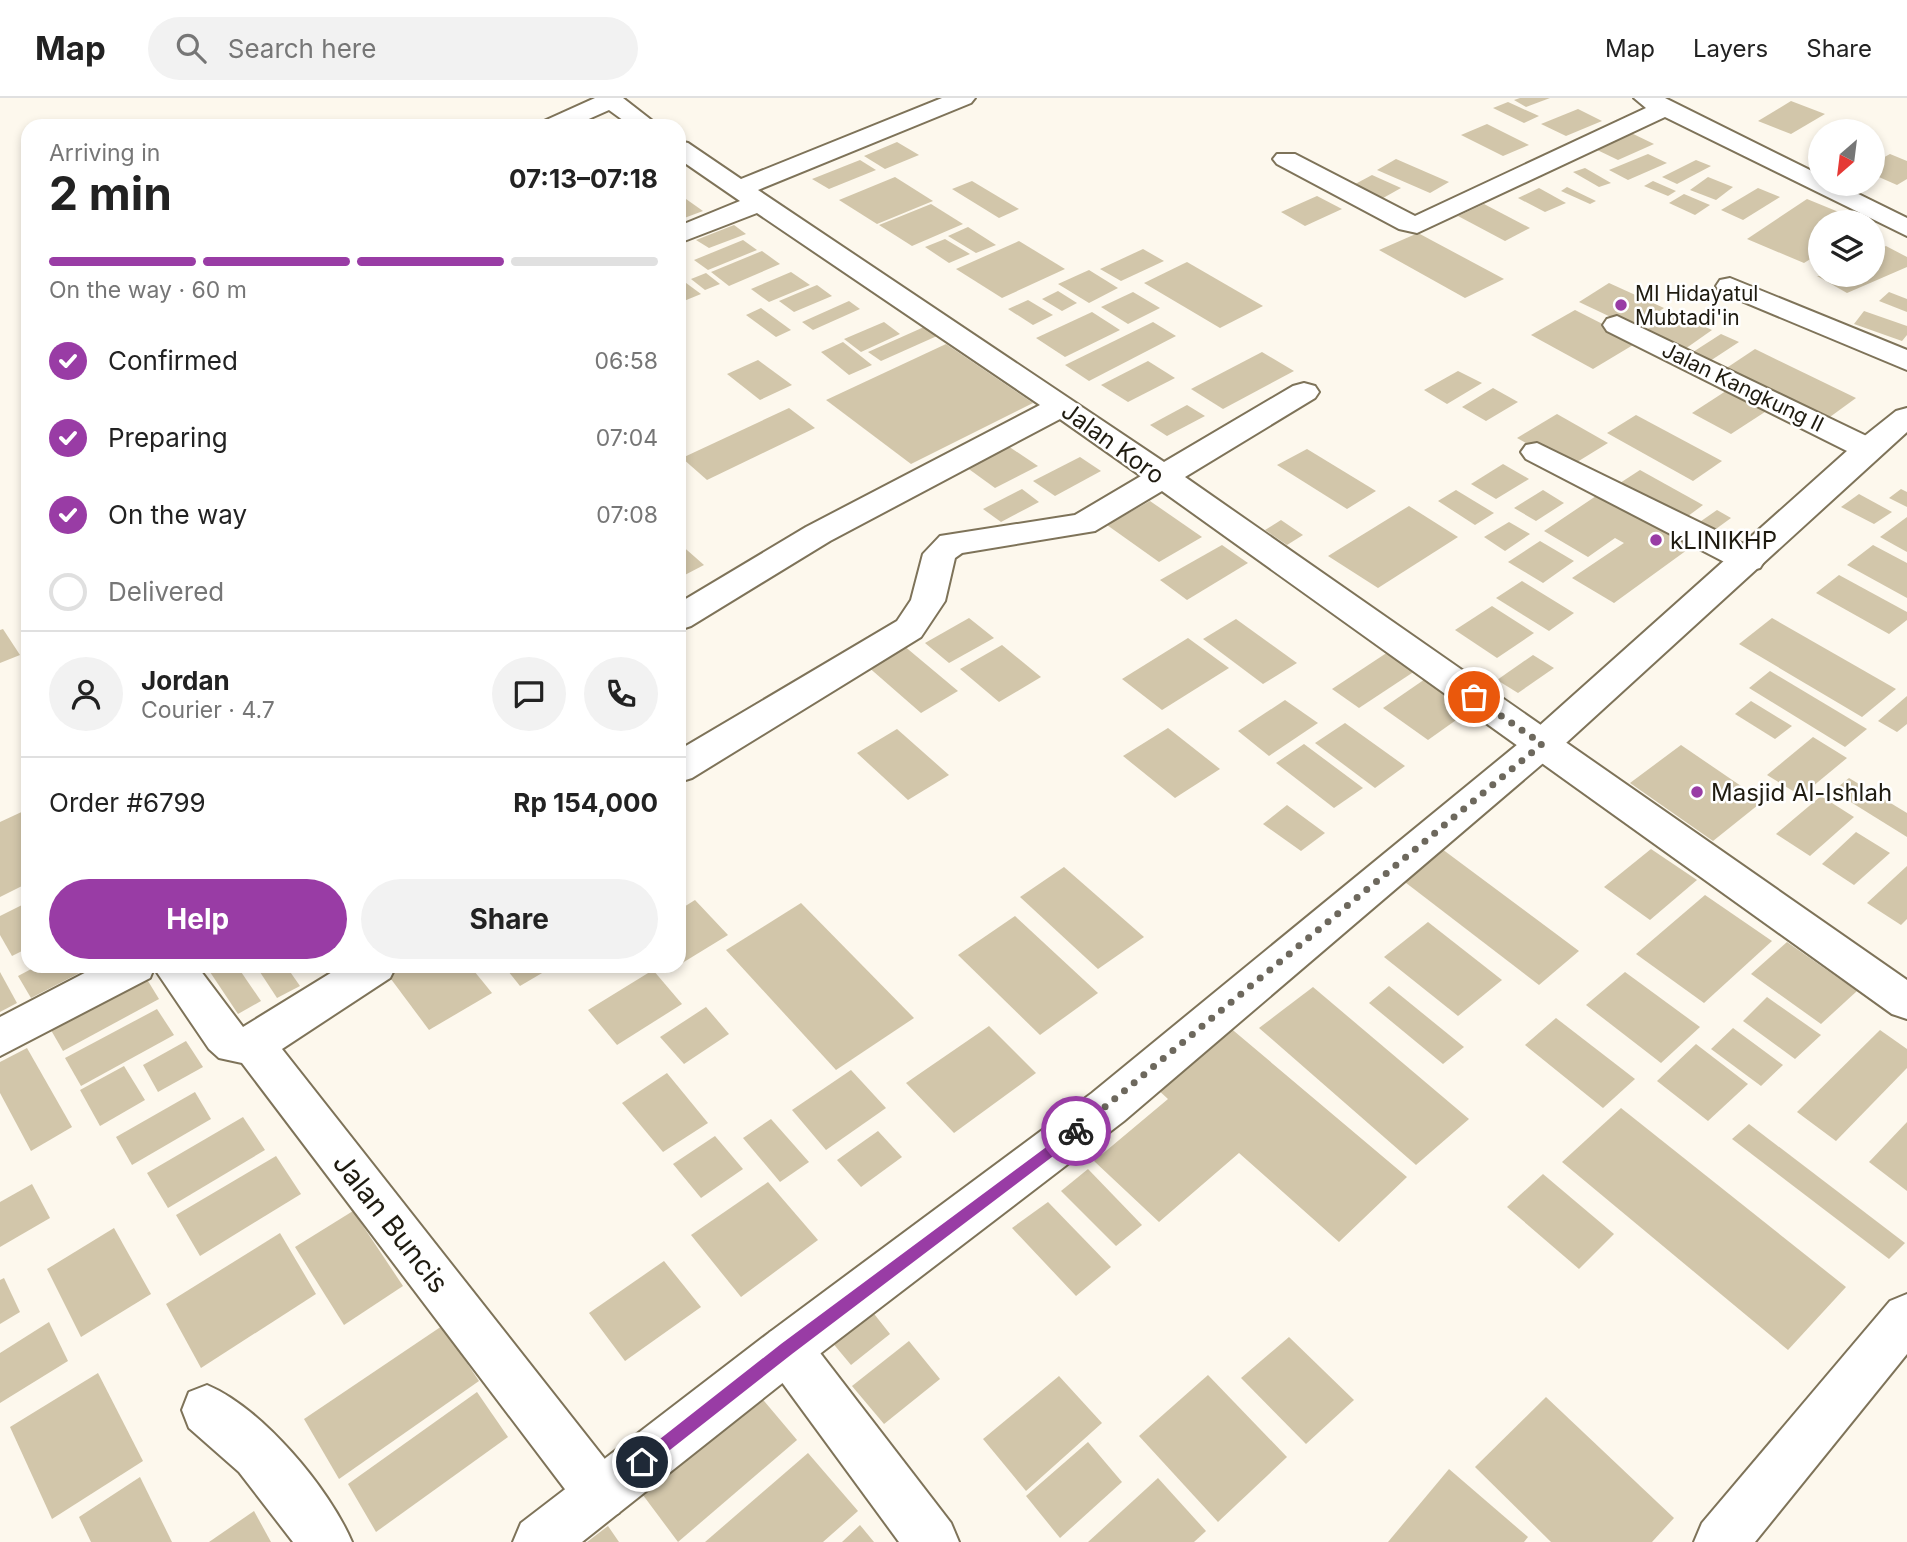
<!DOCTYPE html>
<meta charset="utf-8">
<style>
body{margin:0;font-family:Inter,sans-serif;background:#f2f2f2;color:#222;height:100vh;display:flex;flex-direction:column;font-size:26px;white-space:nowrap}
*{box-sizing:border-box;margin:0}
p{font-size:23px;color:#767676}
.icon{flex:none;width:38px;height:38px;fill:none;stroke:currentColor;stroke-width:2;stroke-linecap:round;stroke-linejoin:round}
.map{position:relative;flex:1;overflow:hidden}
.details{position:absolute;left:21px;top:21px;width:665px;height:854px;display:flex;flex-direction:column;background:#fff;border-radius:21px;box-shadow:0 4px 10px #0003}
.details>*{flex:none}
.needle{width:46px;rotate:208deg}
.fabs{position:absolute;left:1808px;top:21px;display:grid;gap:14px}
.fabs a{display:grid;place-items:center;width:77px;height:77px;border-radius:50%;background:#fff;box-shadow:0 4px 10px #0003;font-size:35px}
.pin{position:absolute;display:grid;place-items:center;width:60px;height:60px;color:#fff;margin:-30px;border:4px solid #fff;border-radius:50%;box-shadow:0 2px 7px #0007}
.courier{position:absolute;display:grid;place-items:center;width:70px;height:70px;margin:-35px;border:5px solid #993ca5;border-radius:50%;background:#fff;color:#222;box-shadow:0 2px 9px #0007}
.overview em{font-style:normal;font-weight:700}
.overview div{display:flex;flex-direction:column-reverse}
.overview{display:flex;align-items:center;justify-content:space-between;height:119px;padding:0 28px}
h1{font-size:46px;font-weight:700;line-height:52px}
.bar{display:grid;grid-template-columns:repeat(4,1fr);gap:10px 7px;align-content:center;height:84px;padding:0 28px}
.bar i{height:9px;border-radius:5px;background:#e0e0e0}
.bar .selected{background:#993ca5}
.bar p{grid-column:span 4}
.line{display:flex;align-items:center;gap:18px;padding:0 28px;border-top:2px solid #e0e0e0}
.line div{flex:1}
.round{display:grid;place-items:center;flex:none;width:74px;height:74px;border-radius:37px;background:#f2f2f2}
ol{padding:0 28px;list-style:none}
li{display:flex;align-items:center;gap:21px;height:77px}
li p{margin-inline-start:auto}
li .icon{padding:7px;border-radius:50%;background:#993ca5;color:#fff;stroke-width:4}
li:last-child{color:#767676}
li i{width:38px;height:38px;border:4px solid #e0e0e0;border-radius:50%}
.cta{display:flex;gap:14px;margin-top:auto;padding:14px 28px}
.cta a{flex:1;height:80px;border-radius:42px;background:#993ca5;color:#fff;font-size:28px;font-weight:700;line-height:80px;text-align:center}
.cta a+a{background:#f2f2f2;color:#222}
header{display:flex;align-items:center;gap:42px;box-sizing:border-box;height:98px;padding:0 35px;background:#fff;border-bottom:2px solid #e0e0e0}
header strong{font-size:33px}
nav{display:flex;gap:38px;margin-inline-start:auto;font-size:24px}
.search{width:490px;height:63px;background:#f2f2f2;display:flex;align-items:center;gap:18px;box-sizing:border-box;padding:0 24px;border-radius:38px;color:#767676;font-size:26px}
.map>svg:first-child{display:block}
.building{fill:#d2c6aa}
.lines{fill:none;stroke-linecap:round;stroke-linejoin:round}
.minor-casing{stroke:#7e7359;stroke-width:4}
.major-casing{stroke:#7e7359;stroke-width:4}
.minor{fill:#fff;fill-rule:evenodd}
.major{fill:#fff;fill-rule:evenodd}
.route{fill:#993ca5}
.done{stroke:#6d685d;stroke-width:7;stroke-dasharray:0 12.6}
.poi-dot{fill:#993ca5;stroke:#fff;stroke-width:2.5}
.labels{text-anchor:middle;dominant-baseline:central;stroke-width:5;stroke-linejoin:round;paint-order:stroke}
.far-poi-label{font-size:21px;fill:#1f1b10;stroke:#fff;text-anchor:start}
.far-street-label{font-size:21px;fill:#1f1b10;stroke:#fff}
.street-label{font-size:24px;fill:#1f1b10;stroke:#fff}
.poi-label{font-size:24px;fill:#1f1b10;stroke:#fff;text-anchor:start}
.near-street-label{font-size:28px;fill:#1f1b10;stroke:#fff}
</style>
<header>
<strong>Map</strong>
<div class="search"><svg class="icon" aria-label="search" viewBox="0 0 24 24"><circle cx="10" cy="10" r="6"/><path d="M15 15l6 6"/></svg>Search here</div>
<nav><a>Map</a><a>Layers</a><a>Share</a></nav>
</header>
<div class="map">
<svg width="1907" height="1444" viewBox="0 0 1907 1444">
<rect width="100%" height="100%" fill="#fdf8ed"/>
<g class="building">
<path d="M1520,0H1550L1526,9L1514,2Z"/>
<path d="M1791,3L1825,16L1791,36L1758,23Z"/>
<path d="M1508,4L1539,18L1524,25L1493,10Z"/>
<path d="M1578,11L1602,23L1566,38L1541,26Z"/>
<path d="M1487,26L1529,47L1503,58L1461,37Z"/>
<path d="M1627,33L1654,46L1618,62L1591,49Z"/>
<path d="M897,44L919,57L885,71L864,58Z"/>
<path d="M1648,56L1667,65L1628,82L1609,72Z"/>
<path d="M1890,56L1907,63V81L1897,87L1872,76V66Z"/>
<path d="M1396,61L1449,84L1430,95L1377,72Z"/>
<path d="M860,62L876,72L829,91L812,81Z"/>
<path d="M1696,62L1711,68L1677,86L1662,79Z"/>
<path d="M1585,70L1611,85L1599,89L1573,74Z"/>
<path d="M1372,77L1401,90L1376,104L1346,91Z"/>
<path d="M895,79L933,103L877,126L839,102Z"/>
<path d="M1708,79L1733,89L1716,102L1690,92Z"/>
<path d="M972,83L1019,111L999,120L952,91Z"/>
<path d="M1653,83L1676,93L1668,98L1644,88Z"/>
<path d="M1567,89L1596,103L1590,106L1561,93Z"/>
<path d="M1539,90L1566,105L1545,114L1518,100Z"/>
<path d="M1758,90L1780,99L1743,122L1721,112Z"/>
<path d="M1684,96L1710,107L1695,117L1669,105Z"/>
<path d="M1317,98L1342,111L1305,128L1281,114Z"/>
<path d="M686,101L703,113L679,122V104Z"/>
<path d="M1807,101L1863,124H1820V155L1804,165L1747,141Z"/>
<path d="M931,106L963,126L912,148L879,127Z"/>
<path d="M1484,106L1530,130L1505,143L1458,118Z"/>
<path d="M734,127L746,136L709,150L696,142Z"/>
<path d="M968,129L996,147L976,155L948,138Z"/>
<path d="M1418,135L1504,181L1465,200L1379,152Z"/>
<path d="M945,141L970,156L949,165L925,149Z"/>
<path d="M743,142L757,152L708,172L694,162Z"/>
<path d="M1019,143L1065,171L1002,200L956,171Z"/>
<path d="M1886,148L1907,159V169L1847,195L1817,178L1872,177V154Z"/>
<path d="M1143,151L1164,163L1121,183L1100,171Z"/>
<path d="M762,153L780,166L729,188L711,174Z"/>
<path d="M1187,164L1263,208L1220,230L1144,185Z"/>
<path d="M1089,172L1118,190L1089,205L1058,186Z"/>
<path d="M791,174L810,187L769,204L751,191Z"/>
<path d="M706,175L720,186L705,192L691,181Z"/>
<path d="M682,182L701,196L679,205V183Z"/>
<path d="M1609,185L1664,210L1634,230L1579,204Z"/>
<path d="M817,187L832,198L794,214L779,203Z"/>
<path d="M1058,193L1077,205L1062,213L1042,201Z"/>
<path d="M1133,194L1160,210L1128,226L1101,209Z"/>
<path d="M1889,194L1907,201V214L1879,203Z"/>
<path d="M1028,202L1053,217L1033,227L1008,211Z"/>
<path d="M849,203L860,211L813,232L802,224Z"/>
<path d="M761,210L791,232L776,239L746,217Z"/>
<path d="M1575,212L1638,244L1593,271L1531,237Z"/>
<path d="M1864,213L1907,228V237L1902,243L1854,226Z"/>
<path d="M1092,214L1120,232L1065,259L1036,240Z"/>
<path d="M1673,214L1712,232L1685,251L1646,232Z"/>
<path d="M884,224L900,236L861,254L844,241Z"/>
<path d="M1153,224L1176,238L1089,283L1065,267Z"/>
<path d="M924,229L937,238L881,263L868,254Z"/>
<path d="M1721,236L1739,244L1710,263L1693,254Z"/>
<path d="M843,244L872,267L849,277L821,254Z"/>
<path d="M946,246L1033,305L911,366L826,302Z"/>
<path d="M1755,251L1856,300L1823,324L1722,273Z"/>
<path d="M1262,254L1294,273L1223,311L1191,291Z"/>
<path d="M758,262L792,287L760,302L727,276Z"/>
<path d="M1148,263L1175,280L1128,304L1101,287Z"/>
<path d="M1458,273L1482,285L1447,306L1424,292Z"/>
<path d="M1493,290L1518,304L1486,323L1462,309Z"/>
<path d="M1729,291L1768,312L1731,336L1692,315Z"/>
<path d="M1187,307L1205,318L1167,338L1150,327Z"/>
<path d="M789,310L815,330L707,382L682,360Z"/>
<path d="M1557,316L1608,345L1569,369L1517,340Z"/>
<path d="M1636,317L1722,363L1693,383L1607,335Z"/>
<path d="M1008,348L1038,368L995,390L966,369Z"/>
<path d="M1307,351L1376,393L1347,411L1277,367Z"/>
<path d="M1080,359L1101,373L1055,398L1033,383Z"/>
<path d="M1503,366L1529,381L1496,401L1471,386Z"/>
<path d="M1640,372L1703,407L1684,421L1620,385Z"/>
<path d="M1022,391L1039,404L1001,424L983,411Z"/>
<path d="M1901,391L1907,394V409L1889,400Z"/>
<path d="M1456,392L1494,415L1475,427L1438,403Z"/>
<path d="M1543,392L1564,405L1536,423L1514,410Z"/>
<path d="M1599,396L1698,444L1614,505L1572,480L1624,445L1615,440L1588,459L1544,433Z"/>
<path d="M1859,396L1892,414L1874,426L1841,409Z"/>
<path d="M1150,403L1202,439L1159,464L1107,427Z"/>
<path d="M1409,408L1458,439L1378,490L1328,458Z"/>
<path d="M1717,412L1731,420L1709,436L1694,428Z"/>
<path d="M1907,419V454L1880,439Z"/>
<path d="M1281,422L1303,437L1287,447L1265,432Z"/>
<path d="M1509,424L1530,436L1505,453L1484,439Z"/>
<path d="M1540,443L1574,463L1543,485L1508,464Z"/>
<path d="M679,445L704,467L679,480Z"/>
<path d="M1222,447L1248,465L1187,502L1160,482Z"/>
<path d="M1873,447L1907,465V500L1847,467Z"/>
<path d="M1839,477L1907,514V522L1889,536L1816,495Z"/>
<path d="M1522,483L1574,515L1549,533L1496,500Z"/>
<path d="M1492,508L1534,535L1497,560L1455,532Z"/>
<path d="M969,520L994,540L949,565L925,545Z"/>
<path d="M1772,520L1896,591L1862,619L1739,546Z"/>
<path d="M1236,521L1297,565L1263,586L1203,541Z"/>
<path d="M3,531L20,557L0,565V532Z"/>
<path d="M1188,540L1229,570L1162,612L1122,581Z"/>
<path d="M903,547L958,593L921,615L866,567Z"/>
<path d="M1002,547L1041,579L999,604L960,571Z"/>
<path d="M1388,554L1415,573L1359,610L1332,591Z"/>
<path d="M1533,557L1554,570L1518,595L1497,582Z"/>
<path d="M1770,573L1867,631L1845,649L1749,590Z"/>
<path d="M1428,579L1473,610L1428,642L1383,610Z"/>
<path d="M1907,598V626L1897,634L1878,623Z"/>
<path d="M1285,602L1318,625L1269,658L1238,633Z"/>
<path d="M1751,603L1792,628L1775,641L1735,616Z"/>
<path d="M1345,625L1405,668L1375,690L1315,645Z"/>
<path d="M1168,630L1220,671L1175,700L1123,658Z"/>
<path d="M897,631L949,677L908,702L857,655Z"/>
<path d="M1813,639L1847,660L1801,698L1767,677Z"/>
<path d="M1304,646L1363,690L1334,710L1276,665Z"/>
<path d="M1681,647L1763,703L1713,743L1630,685Z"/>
<path d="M1849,680L1907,715V739L1833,693Z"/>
<path d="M1821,698L1854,719L1810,758L1776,736Z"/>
<path d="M1287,707L1325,735L1301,753L1263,726Z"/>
<path d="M28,711V785L0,799V724Z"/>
<path d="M1856,734L1890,755L1854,787L1822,766Z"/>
<path d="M1438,748L1579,853L1539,887L1397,778Z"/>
<path d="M1651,751L1697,782L1650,822L1604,789Z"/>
<path d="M1907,768V821L1901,827L1867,805Z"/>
<path d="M1064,769L1144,839L1098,871L1020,799Z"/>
<path d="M1705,797L1772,843L1704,905L1636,856Z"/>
<path d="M695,802L728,837L679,867V812Z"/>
<path d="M28,804V850L12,858L0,837V818Z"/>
<path d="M801,805L914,920L836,972L726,852Z"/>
<path d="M1015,818L1098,895L1040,937L958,857Z"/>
<path d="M1428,824L1502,882L1458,918L1384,859Z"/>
<path d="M1787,844L1857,893L1821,926L1751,876Z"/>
<path d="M37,868H93L31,900L18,878Z"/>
<path d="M206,868H237L261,903L238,916Z"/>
<path d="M256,868H286L300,888L277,900Z"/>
<path d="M395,868H470L492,895L429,932L385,873Z"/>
<path d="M504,868H554L520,888Z"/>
<path d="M140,870L159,901L63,953L44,920Z"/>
<path d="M653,872L682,906L617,947L588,912Z"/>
<path d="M0,874L17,905L0,914Z"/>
<path d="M1625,874L1700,929L1661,965L1586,907Z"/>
<path d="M1389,888L1464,949L1443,966L1369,905Z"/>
<path d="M1313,889L1469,1021L1416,1067L1259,930Z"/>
<path d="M1767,899L1821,937L1795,961L1743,923Z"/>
<path d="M706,909L729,936L684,966L660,939Z"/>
<path d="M157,911L174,937L81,988L65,960Z"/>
<path d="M1556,920L1635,981L1603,1010L1525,947Z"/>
<path d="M989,928L1036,975L954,1035L906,985Z"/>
<path d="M1228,928L1407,1079L1339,1144L1239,1055L1159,1124L1094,1063L1168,1001L1155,989Z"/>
<path d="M1733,930L1783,967L1761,988L1711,951Z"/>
<path d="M1880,932L1907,951V970L1836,1043L1797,1014Z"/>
<path d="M186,943L203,969L158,994L143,967Z"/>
<path d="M1696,946L1748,986L1708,1023L1657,983Z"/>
<path d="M27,950L72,1029L31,1053L0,995V964Z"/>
<path d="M124,968L145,1002L100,1028L80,992Z"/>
<path d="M851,972L886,1010L826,1052L792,1012Z"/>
<path d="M667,975L708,1025L663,1054L622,1005Z"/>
<path d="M195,994L211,1021L132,1067L116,1039Z"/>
<path d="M1621,1010L1846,1189L1788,1252L1562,1064Z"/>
<path d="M243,1019L265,1052L168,1110L147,1075Z"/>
<path d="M771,1021L809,1064L780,1084L743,1040Z"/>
<path d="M1907,1024V1093L1869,1064Z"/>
<path d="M1749,1026L1905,1145L1889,1161L1732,1041Z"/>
<path d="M878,1033L902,1059L861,1089L837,1062Z"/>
<path d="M715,1038L743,1071L701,1100L673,1066Z"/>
<path d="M276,1058L301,1096L200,1158L176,1117Z"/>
<path d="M1088,1071L1142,1127L1116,1148L1061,1093Z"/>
<path d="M1543,1076L1614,1136L1579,1171L1507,1109Z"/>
<path d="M768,1084L818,1142L741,1199L691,1137Z"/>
<path d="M32,1086L50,1120L0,1149V1104Z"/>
<path d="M1048,1104L1111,1169L1076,1198L1012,1130Z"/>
<path d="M353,1113L403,1188L344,1227L295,1149Z"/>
<path d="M114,1130L151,1196L81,1239L47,1171Z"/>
<path d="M280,1135L316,1196L201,1270L166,1206Z"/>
<path d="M664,1163L701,1209L625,1263L589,1215Z"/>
<path d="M4,1180L20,1214L0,1226V1182Z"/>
<path d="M871,1212L890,1236L851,1267L831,1243Z"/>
<path d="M49,1224L68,1263L0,1305V1255Z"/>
<path d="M442,1228L479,1283L339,1381L304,1321Z"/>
<path d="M1289,1239L1354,1302L1306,1346L1241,1280Z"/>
<path d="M909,1243L940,1281L884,1326L852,1288Z"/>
<path d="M98,1275L143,1363L52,1421L10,1329Z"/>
<path d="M1208,1277L1287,1359L1218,1424L1139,1338Z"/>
<path d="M1059,1278L1102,1325L1026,1393L983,1341Z"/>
<path d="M749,1285L797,1342L678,1444L631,1381Z"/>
<path d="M477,1294L508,1339L376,1434L348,1386Z"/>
<path d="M1546,1299L1674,1420L1652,1444H1551L1475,1369Z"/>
<path d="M1088,1344L1122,1384L1060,1440L1026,1398Z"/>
<path d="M808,1355L858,1413L823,1444H705Z"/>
<path d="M1449,1371L1528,1439L1524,1444H1388Z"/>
<path d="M140,1379L172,1444H91L79,1419Z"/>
<path d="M1158,1380L1206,1433L1194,1444H1088Z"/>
<path d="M254,1413L271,1444H209Z"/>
<path d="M860,1427L874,1444H842Z"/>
<path d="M608,1428L619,1444H587Z"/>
</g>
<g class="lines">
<g class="minor-casing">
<g id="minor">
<path d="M595,0H623L659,28H631L609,12L573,28H541L544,23Z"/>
<path d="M942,0H975L971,5L758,92L1164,364L1293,288L1304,285L1315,288L1319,294L1315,300L1185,379L1907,882V921L1892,916L1162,393L1095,433L962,455L955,460L945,503L921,539L692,680L679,684V652L897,523L911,502L923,456L940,438L1075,417L1141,378L1060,321L830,443L691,528L679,532V505L806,429L1040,307L757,115L679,145V128L740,103L679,61V43L688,45L741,81Z"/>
<path d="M1634,0H1665L1820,77V86H1838L1907,120V138L1665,19L1417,135L1399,131L1277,66L1273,61L1277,56H1295L1415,118L1646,10Z"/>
<path d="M1730,180L1907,252V272L1720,194L1716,188L1720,182Z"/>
<path d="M1617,218L1879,344L1884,351L1879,358L1868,360L1857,358L1607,233L1603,227L1607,221Z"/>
<path d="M1537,345L1760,454L1765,462L1760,470L1748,473L1736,470L1526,361L1521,354L1526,347Z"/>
<path d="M98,868H197L243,929L342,868H396L390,880L282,951L619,1379L627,1397L619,1415L601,1423L583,1415L242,965L219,960L209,951L154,870L150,880L0,958V919Z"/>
<path d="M1907,1196V1256L1755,1444H1694L1702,1425L1890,1203Z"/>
<path d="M787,1227L804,1234L951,1425L959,1444H899L770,1268L762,1251L770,1234Z"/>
<path d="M207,1287C262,1310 329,1390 352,1444H293L239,1374L189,1330L182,1312L189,1294Z"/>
</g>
</g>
<g class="major-casing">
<path id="major" d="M1907,310V334L1555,655L1124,1023L804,1268L582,1444H513L521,1425L770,1234L1092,995L1529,637L1857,344L1896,313Z"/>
</g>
<use href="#minor" class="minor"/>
<use href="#major" class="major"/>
</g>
<path class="route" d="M1076,1027L1081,1029V1037L792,1256L647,1370H637V1359L781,1246Z"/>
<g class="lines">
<path class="done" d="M1076,1033L1542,646L1474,599"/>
</g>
<g class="poi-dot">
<circle cx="1621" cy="207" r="7"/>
<circle cx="1656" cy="442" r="7"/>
<circle cx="1697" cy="694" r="7"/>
</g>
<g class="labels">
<g class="far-poi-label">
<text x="1635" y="195">MI Hidayatul<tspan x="1635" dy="24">Mubtadi'in</tspan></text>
</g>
<g class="far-street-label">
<text transform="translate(1743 289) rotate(26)">Jalan Kangkung II</text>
</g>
<g class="street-label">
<text transform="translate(1113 345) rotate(36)">Jalan Koro</text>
</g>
<g class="poi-label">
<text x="1670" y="442">kLINIKHP</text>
<text x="1711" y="694">Masjid Al-Ishlah</text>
</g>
<g class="near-street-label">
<text transform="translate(391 1125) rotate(52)">Jalan Buncis</text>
</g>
</g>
</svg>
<div class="fabs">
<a><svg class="needle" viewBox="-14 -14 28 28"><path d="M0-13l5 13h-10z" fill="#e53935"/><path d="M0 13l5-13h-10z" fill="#767676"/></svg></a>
<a><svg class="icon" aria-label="layers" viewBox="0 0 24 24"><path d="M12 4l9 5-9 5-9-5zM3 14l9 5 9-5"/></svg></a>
</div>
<div class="pin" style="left:1474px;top:599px;background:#ea580c"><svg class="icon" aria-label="bag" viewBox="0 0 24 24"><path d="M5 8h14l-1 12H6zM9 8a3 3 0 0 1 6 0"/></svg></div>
<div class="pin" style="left:642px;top:1364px;background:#1f2937"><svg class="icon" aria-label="home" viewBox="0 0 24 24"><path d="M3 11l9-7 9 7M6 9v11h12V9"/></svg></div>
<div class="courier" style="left:1076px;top:1033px"><svg class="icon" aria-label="bike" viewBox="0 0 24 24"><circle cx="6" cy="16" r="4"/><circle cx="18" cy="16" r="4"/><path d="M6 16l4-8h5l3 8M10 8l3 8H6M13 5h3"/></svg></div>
<section class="details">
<div class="overview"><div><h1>2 min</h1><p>Arriving in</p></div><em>07:13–07:18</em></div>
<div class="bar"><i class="selected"></i><i class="selected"></i><i class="selected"></i><i></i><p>On the way · 60 m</p></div>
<ol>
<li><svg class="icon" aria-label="check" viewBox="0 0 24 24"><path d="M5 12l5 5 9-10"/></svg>Confirmed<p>06:58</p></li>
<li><svg class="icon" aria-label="check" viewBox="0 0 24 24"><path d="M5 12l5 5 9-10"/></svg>Preparing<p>07:04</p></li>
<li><svg class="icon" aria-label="check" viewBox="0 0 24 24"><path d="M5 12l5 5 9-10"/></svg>On the way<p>07:08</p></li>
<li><i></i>Delivered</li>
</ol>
<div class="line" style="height:126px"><a class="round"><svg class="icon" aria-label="person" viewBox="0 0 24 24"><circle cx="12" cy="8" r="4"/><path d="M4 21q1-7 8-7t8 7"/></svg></a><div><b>Jordan</b><p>Courier · 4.7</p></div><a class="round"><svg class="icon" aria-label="chat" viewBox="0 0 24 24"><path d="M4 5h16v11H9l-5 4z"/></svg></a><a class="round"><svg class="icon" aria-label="phone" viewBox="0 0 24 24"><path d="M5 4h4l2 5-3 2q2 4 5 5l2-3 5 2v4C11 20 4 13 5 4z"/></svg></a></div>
<div class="line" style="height:91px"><div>Order #6799</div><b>Rp 154,000</b></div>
<div class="cta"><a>Help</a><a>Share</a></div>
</section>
</div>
